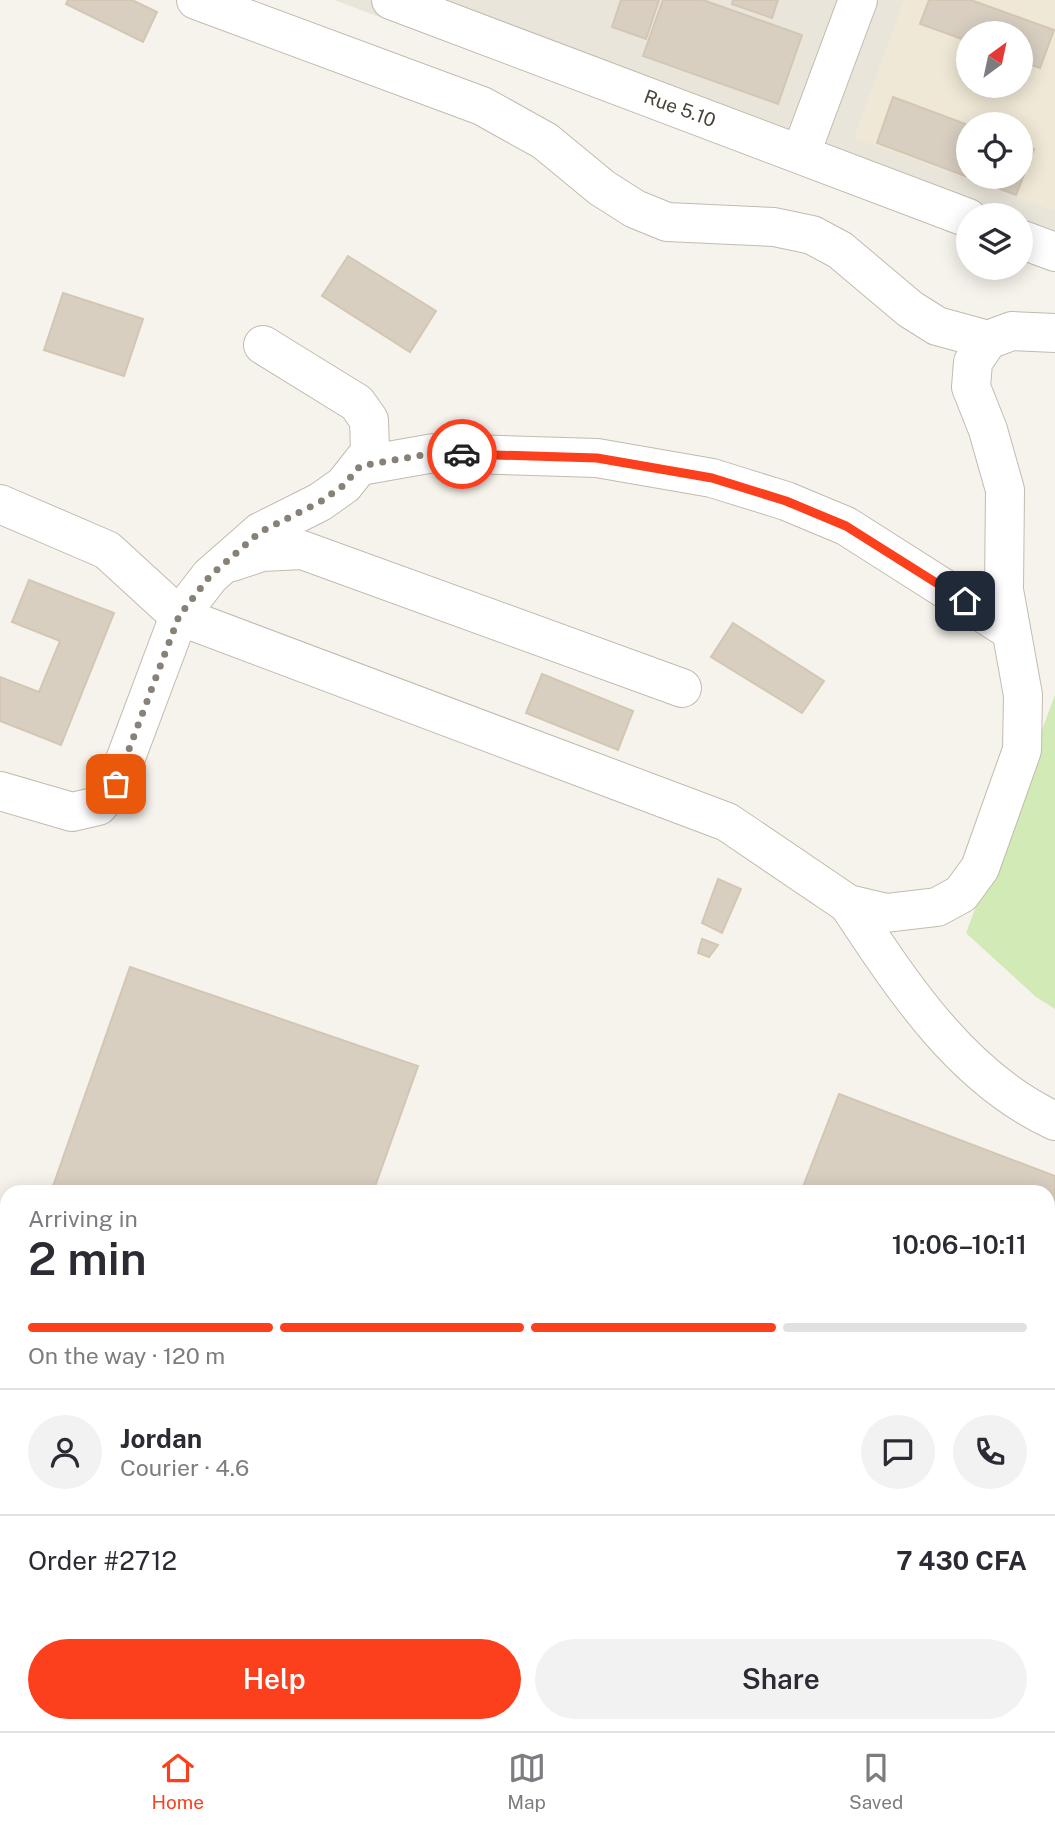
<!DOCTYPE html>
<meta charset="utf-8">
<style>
body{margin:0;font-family:"Public Sans",sans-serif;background:#f2f2f3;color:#2b2b33;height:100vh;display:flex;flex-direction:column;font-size:26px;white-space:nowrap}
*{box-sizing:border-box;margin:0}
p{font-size:23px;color:#7c7c81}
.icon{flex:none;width:38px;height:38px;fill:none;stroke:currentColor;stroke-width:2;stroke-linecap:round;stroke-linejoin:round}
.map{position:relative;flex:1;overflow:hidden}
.drawer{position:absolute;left:0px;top:1185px;width:1055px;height:548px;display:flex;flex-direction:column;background:#fff;border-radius:21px 21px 0 0;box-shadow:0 4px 18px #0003}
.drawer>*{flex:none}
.needle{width:46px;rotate:33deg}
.fabs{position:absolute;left:956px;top:21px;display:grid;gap:14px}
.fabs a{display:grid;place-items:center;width:77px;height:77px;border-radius:50%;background:#fff;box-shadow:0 4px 18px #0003;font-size:35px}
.pin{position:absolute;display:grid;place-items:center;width:60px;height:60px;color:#fff;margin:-30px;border-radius:14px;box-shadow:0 4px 10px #0006}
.courier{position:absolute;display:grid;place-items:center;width:70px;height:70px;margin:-35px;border:5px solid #fc3f1d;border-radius:50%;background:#fff;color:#222;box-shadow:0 2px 9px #0007}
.summary em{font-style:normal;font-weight:600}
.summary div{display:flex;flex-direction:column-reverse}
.summary{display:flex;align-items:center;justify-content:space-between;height:119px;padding:0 28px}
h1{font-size:46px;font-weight:600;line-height:52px}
.bar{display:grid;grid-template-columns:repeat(4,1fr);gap:10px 7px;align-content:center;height:84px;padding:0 28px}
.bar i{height:9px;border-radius:5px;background:#e1e1e2}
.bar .on{background:#fc3f1d}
.bar p{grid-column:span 4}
.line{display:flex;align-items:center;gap:18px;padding:0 28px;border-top:2px solid #e1e1e2}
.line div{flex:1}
.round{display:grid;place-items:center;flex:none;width:74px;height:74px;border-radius:37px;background:#f2f2f3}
.action{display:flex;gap:14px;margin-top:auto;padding:14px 28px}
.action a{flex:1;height:80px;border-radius:42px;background:#fc3f1d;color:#fff;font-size:28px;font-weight:600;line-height:80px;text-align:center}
.action a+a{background:#f2f2f3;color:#2b2b33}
.menu{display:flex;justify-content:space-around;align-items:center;height:98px;border-top:2px solid #e1e1e2;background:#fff;font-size:19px;color:#7c7c81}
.menu a{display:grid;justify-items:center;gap:4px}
.menu .on{color:#fc3f1d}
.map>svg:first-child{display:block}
.residential{fill:#eae5da;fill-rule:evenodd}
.education{fill:#efe8d6;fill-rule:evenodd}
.green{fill:#d2eab5}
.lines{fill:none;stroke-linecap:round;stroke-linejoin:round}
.taxiway{stroke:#c8c6c3;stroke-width:84}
.building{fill:#d8cfc1;stroke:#d3c7b4;stroke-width:2}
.minor-casing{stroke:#c2bbae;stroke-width:40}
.path{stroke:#c4b79f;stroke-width:4.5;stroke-dasharray:3.5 3.5;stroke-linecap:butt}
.minor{stroke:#fff;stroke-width:38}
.done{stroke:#878178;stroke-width:7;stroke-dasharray:0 12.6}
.route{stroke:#fc3f1d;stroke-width:9}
.labels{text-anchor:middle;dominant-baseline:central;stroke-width:7;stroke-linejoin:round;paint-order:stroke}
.street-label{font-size:19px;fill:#4b4439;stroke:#fff}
</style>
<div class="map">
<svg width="1055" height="1731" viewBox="0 0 1055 1731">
<rect width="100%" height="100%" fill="#f6f3ec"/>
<path class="residential" d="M334,0H1055V234L1020,223V215H995L430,36ZM968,33H1020V86H968ZM968,124H1020V177H968Z"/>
<path class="education" d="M904,0H1055V211L854,138ZM968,33H1020V86H968ZM968,124H1020V177H968Z"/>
<path class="green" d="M1055,695V1009L1036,997L966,933Z"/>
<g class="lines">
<path class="taxiway" d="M0,1454L7,1456"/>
</g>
<g class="building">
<path d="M68,0H132L157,12L143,42L66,4Z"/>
<path d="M621,0H659L646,39L612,27Z"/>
<path d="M663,0H703L802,35L778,104L643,56Z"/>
<path d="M733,0H778L772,18L732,4Z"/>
<path d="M929,0H971L1054,30L1040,68L1020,61V33H968V41L920,24Z"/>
<path d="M893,97L968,125V177L877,143Z"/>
<path d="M1020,144L1034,149L1016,195L968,177H1020Z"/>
<path d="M348,256L436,311L410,352L322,296Z"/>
<path d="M63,293L143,319L124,376L44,350Z"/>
<path d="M29,580L114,613L61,745L0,721V677L39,692L60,641L12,622Z"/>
<path d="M733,623L824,681L802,713L711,657Z"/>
<path d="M542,674L633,711L618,750L526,713Z"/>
<path d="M718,879L741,889L722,933L702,923Z"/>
<path d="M702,939L718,945L709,957L698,953Z"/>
<path d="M130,967L418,1066L373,1192H51Z"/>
<path d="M839,1094L1055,1176V1249L1048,1266V1192H801Z"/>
</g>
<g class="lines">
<g class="minor-casing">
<g id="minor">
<path d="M196,0L482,106L545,141L602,188L635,209L667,222L774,227L812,235L840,250L910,309L937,326L988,340"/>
<path d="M391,0L968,218"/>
<path d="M801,153L858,0"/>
<path d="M1020,239L1055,252"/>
<path d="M360,466L434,453L597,458L712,478L786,501L846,526L1011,631"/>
<path d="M0,504L107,550L179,616L727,822L848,904L886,913L937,907L961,894L980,868L1022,750L1023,695L1004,590L1005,490L988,430L971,387L973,362L988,340L1012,331L1055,333"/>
<path d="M232,562L262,552L302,550L682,688"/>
<path d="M0,791L72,812L98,806L116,784L179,616L210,576L260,532L320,502L344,485L370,452L369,420L357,403L263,345"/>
<path d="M848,904C903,987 962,1078 1055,1121"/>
</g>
</g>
<g class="path">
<path d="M1048,1592L1055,1589"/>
<path d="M734,1731L747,1726"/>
</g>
<use href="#minor" class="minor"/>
</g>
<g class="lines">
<path class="done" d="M116,784L179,616L210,576L260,532L320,502L344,485L360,466L434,453L462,454"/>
<path class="route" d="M462,454L597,458L712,478L786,501L846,526L965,601"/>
</g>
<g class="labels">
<g class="street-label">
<text transform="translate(680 108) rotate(20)">Rue 5.10</text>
</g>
</g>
</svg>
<div class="fabs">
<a><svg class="needle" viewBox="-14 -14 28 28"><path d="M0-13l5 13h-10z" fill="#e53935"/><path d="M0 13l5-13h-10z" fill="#7c7c81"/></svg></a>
<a><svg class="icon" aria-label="locate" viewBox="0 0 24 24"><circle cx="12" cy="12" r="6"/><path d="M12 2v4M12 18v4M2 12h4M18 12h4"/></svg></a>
<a><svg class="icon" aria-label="layers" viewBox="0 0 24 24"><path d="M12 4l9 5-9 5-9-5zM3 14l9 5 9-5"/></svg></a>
</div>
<div class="pin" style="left:116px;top:784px;background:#ea580c"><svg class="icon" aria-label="bag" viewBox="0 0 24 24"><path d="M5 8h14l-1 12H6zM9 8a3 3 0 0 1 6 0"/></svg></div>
<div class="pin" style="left:965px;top:601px;background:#1f2937"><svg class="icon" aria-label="home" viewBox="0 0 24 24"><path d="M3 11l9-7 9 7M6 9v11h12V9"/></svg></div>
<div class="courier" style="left:462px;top:454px"><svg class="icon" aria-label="car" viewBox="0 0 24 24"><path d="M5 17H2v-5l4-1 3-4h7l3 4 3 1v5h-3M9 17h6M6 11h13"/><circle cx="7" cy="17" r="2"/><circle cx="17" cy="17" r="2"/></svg></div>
<section class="drawer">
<div class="summary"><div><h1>2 min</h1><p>Arriving in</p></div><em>10:06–10:11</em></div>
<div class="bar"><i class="on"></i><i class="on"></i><i class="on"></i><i></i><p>On the way · 120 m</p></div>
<div class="line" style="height:126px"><a class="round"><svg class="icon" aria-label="person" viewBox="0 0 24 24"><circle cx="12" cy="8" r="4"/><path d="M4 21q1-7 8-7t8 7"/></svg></a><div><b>Jordan</b><p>Courier · 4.6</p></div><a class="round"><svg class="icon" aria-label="chat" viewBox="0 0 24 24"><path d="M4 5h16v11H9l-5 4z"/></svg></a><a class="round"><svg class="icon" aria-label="phone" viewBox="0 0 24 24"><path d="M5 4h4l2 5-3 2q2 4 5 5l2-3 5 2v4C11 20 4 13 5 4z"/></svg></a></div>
<div class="line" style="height:91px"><div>Order #2712</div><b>7 430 CFA</b></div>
<div class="action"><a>Help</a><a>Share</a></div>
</section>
</div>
<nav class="menu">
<a class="on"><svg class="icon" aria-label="home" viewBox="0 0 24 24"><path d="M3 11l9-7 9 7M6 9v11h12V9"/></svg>Home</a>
<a><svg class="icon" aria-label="map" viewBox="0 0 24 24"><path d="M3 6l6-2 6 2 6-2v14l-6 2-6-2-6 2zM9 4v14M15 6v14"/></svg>Map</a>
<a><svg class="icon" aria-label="saved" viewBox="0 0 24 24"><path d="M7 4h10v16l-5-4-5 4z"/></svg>Saved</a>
</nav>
